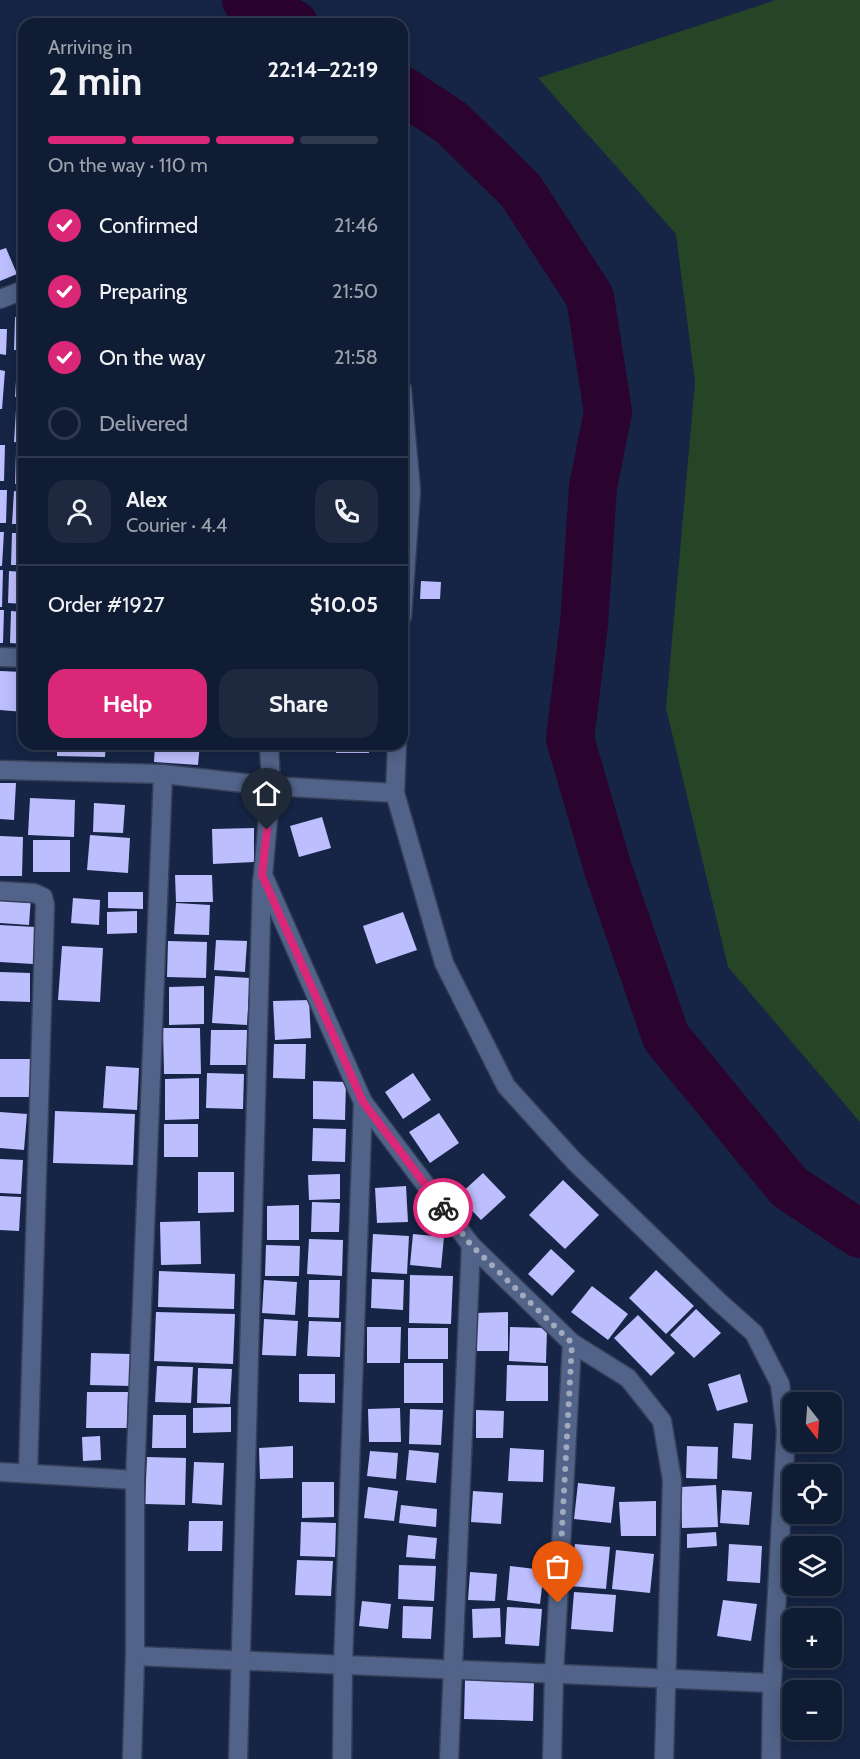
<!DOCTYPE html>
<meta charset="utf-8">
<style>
body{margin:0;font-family:Cabin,sans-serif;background:#1e2940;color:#f1f3f6;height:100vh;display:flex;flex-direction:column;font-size:22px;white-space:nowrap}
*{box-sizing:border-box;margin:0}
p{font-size:20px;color:#9ca1ac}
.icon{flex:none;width:33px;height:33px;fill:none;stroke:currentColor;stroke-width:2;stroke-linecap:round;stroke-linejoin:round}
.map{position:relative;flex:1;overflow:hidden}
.side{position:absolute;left:18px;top:18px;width:390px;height:732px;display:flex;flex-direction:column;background:#101c34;border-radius:18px;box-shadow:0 3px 15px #0003,0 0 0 2px #303a4f}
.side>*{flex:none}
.needle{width:39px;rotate:163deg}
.buttons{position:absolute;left:782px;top:1392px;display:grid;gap:12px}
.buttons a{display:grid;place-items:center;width:60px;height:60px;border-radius:12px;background:#101c34;box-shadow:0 3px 15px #0003,0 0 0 2px #303a4f;font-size:30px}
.pin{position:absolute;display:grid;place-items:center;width:51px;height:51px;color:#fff;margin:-62px -26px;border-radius:50% 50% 50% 0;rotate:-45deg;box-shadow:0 0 6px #0007}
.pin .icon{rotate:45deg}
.courier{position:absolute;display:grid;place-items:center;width:60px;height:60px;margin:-30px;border:4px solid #db2777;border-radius:50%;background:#fff;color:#222;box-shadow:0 2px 8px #0007}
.headline em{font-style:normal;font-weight:800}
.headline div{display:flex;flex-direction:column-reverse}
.headline{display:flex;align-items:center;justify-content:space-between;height:102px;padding:0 30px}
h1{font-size:39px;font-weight:800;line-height:45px}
.bar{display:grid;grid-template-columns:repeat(4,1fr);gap:9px 6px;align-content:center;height:72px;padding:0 30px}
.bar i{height:8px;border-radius:4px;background:#303a4f}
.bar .selected{background:#db2777}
.bar p{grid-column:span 4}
.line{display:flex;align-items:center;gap:15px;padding:0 30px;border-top:2px solid #303a4f}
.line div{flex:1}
.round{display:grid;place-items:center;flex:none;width:63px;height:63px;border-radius:18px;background:#1e2940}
ol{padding:0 30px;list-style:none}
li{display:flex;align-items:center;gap:18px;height:66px}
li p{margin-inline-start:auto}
li .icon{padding:6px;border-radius:50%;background:#db2777;color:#fff;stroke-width:4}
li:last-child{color:#9ca1ac}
li i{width:33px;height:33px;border:3px solid #303a4f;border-radius:50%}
.cta{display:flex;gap:12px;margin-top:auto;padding:12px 30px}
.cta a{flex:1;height:69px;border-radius:18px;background:#db2777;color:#fff;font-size:24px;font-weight:800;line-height:69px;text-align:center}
.cta a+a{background:#1e2940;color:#f1f3f6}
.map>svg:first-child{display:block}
.green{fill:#264426}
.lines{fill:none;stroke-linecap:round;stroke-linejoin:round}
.river{stroke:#2a032e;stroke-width:48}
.building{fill:#bdbefe}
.minor-casing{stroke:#363f59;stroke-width:21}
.minor{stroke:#516388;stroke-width:18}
.done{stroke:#a0a9bd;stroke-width:6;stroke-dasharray:0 10.8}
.route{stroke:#db2777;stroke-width:8}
</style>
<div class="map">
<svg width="860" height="1759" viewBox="0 0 860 1759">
<rect width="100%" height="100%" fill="#162545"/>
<path class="green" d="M776,0H860V1122L728,967L666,708L695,382L676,234L538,78Z"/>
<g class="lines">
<g class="river">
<path d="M246,0L294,24"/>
<path d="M402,90L452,123L521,191L590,297L608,412L593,487L584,624L570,739L608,869L666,1037L789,1187L860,1234"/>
</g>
</g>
<g class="building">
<path d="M6,248L17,274L0,281V250Z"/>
<path d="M15,317L24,318V350H14Z"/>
<path d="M0,329H7L6,355L0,354Z"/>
<path d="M17,364L24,365V397H15Z"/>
<path d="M0,370L5,371L2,409H0Z"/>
<path d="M16,410H24V443L14,442Z"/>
<path d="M0,445H5L4,481H0Z"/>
<path d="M16,452H24V485L15,484Z"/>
<path d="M0,490H7L6,523H0Z"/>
<path d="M14,491L24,492V524H12Z"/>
<path d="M0,532H4L2,566H0Z"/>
<path d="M12,533H24V565H11Z"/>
<path d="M0,570H3L2,607H0Z"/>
<path d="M9,571L24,572V604L8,603Z"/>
<path d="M421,581L441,582L440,599H420Z"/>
<path d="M0,610H4L3,643H0Z"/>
<path d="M11,611L24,612V644L10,643Z"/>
<path d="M0,671L24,672V712L0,710Z"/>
<path d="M57,744H106L105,757L57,756Z"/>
<path d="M155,744H200L198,765L154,762Z"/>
<rect x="336" y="744" width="33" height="9"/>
<path d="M0,783H16L14,820L0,819Z"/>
<path d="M30,798L75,800L74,837L28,835Z"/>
<path d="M94,803L125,805L123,833L93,832Z"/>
<path d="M322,817L331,848L299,857L290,826Z"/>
<path d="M254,828V862L213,864L212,829Z"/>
<path d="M90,835L130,838L128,873L87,870Z"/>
<path d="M0,836L23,837L22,876H0Z"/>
<rect x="33" y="840" width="37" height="32"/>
<path d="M175,875H212L213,902H176Z"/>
<path d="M108,892H143V909L108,908Z"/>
<path d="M0,895L31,897L29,925L0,923Z"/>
<path d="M73,898L100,900L99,925L71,923Z"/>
<path d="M176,903L210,905L209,935L174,934Z"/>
<path d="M137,911V933L107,934V912Z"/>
<path d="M403,912L417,950L376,964L363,926Z"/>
<path d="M0,925L35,927L33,964L0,962Z"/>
<path d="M216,940L247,941L245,972L214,970Z"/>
<path d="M168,941L207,942L206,978L167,977Z"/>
<path d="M62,946L103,948L100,1002L58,1000Z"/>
<path d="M0,972L30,973V1002L0,1001Z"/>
<path d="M215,976L250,978L247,1025L212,1023Z"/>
<path d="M204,986V1024L169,1025V987Z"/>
<path d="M309,1000L311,1038L275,1040L273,1001Z"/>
<path d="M163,1028H200L201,1074H164Z"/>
<path d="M211,1030H247L246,1065H210Z"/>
<path d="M274,1044H306L305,1079L273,1078Z"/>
<rect x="0" y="1059" width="33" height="38"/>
<path d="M106,1066L139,1068L137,1110L103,1108Z"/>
<path d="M207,1073L244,1074L243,1109L206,1108Z"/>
<path d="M413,1073L431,1100L403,1119L385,1092Z"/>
<path d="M199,1078V1119L165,1120V1079Z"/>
<path d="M313,1081L346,1082L345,1120L313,1119Z"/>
<path d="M55,1111L135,1114L133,1165L53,1163Z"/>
<path d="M0,1112L27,1114L24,1150L0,1148Z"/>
<path d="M439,1113L459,1143L430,1163L409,1132Z"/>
<rect x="164" y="1124" width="34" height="33"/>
<path d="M313,1128L346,1129L345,1162L312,1161Z"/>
<path d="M0,1159L23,1160L21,1194L0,1193Z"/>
<path d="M198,1172H234V1212L198,1213Z"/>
<path d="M483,1173L506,1197L481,1220L458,1196Z"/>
<path d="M340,1174V1199L309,1200L308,1175Z"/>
<path d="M563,1180L599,1215L565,1249L529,1215Z"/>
<path d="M406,1186L408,1222L377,1223L375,1188Z"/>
<path d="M0,1196L21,1197L19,1231L0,1230Z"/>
<path d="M312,1202L340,1203L339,1232H311Z"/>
<path d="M299,1205V1240H267V1206Z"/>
<path d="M200,1221L201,1264L161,1265L160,1222Z"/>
<path d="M373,1234L409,1236L407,1274L371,1272Z"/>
<path d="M413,1234L444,1237L441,1268L410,1265Z"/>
<path d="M309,1239L343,1240L342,1276L307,1274Z"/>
<path d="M266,1245L300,1246L299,1276H265Z"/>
<path d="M551,1249L575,1271L552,1296L528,1274Z"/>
<path d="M656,1270L694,1306L666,1334L629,1298Z"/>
<path d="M159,1271L235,1274L234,1309L158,1307Z"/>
<path d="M410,1275L453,1276L451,1324L409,1323Z"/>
<path d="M372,1279L404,1280L403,1310L371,1308Z"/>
<path d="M264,1280L297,1282L295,1315L262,1313Z"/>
<path d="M309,1280H340L339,1318L308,1317Z"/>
<path d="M592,1286L628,1314L608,1340L571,1312Z"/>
<path d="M696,1309L721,1333L694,1358L670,1335Z"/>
<path d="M156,1312L235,1314L233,1364L154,1361Z"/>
<path d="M508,1312V1351H475L474,1313Z"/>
<path d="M638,1315L675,1353L651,1376L614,1338Z"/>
<path d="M264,1319L298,1321L296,1356L262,1355Z"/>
<path d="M309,1321L341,1322L340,1357L307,1356Z"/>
<path d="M367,1327H401L400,1363H367Z"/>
<path d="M510,1327L547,1328L546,1363L509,1361Z"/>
<rect x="408" y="1328" width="40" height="31"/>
<path d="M91,1353L131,1354L130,1386L90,1385Z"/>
<rect x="404" y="1363" width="39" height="40"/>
<path d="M507,1365L548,1366V1401H506Z"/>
<path d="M157,1366L193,1367L191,1403L155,1402Z"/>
<path d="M198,1368L232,1369L230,1404L197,1403Z"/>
<path d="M299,1374H335V1403L299,1402Z"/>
<path d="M740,1374L748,1402L717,1411L708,1384Z"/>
<path d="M87,1392H128L127,1428H86Z"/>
<path d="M231,1407V1432L193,1433V1408Z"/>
<path d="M400,1408L401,1442H369L368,1409Z"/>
<path d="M410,1409L443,1410L441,1445L409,1444Z"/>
<path d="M476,1410L504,1411L503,1438H476Z"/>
<path d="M153,1415H186V1448H152Z"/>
<path d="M734,1423L753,1424L751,1460L732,1458Z"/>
<path d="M100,1436L101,1460L83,1461L82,1437Z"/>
<path d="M293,1446V1478L260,1479L259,1448Z"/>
<path d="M687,1446L718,1447L717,1479L686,1478Z"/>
<path d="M510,1448L544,1450L543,1482L508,1481Z"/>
<path d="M409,1450L439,1453L436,1483L406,1480Z"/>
<path d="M370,1451L398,1453L396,1479L367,1476Z"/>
<path d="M147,1457L186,1458L185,1505L145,1504Z"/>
<path d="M194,1462L224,1463L222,1505L192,1503Z"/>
<path d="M302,1482H334V1517L302,1518Z"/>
<path d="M578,1483L615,1487L611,1523L574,1519Z"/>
<path d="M716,1485L718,1527L682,1528L681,1487Z"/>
<path d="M368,1487L398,1491L394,1521L364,1518Z"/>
<path d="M722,1490L752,1492L749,1525L720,1523Z"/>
<path d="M473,1491L503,1493L501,1524L471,1522Z"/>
<path d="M656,1501V1536H621L619,1502Z"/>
<path d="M401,1505L437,1509L436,1527L399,1523Z"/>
<path d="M189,1521H223L222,1551H188Z"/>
<path d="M301,1522L336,1523L335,1557L300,1556Z"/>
<path d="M716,1532L717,1546L687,1548V1534Z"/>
<path d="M408,1535L437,1538L435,1559L406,1557Z"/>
<path d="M575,1544L610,1547L606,1589L570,1586Z"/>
<path d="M729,1544L762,1546L760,1583L727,1581Z"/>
<path d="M616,1550L654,1554L650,1593L612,1589Z"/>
<path d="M297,1560L333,1561L331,1596L295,1595Z"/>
<path d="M399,1565L436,1566L434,1601L398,1599Z"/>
<path d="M510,1566L544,1570L540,1604L507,1600Z"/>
<path d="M470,1572L497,1574L495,1601L468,1600Z"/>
<path d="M574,1592L616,1595L613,1632L571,1629Z"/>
<path d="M723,1600L757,1604L751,1641L717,1636Z"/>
<path d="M362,1601L391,1604L388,1629L359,1626Z"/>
<path d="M403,1606L433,1607L431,1639L402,1638Z"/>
<path d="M507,1607L542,1609L539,1646L505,1644Z"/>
<path d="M500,1608L501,1637L473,1638L472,1609Z"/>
<path d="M465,1680L534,1681L533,1721L464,1719Z"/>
</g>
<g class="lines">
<g class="minor-casing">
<g id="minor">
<path d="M0,299L24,290"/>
<path d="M402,389L411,491L402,617"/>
<path d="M0,657L24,658"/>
<path d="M269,744L271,786L263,875L363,1102L471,1245L572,1343L628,1378L662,1421L672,1480L664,1759"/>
<path d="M397,744L395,793L444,963L506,1086L574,1161L718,1301L754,1333L780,1384L786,1431L772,1683L771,1759"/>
<path d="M0,770L163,774L271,786L395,793"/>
<path d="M0,891L34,893L43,897L45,905L28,1473"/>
<path d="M0,1472L135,1480"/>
<path d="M135,1656L772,1683"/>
<path d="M132,1759L135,1656V1480L163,774"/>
<path d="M238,1759L262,880"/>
<path d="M342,1759L343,1665L363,1102"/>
<path d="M449,1759L471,1245"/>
<path d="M552,1759L554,1674L572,1343"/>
</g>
</g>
<use href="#minor" class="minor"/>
</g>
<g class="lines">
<path class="done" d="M443,1208L471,1245L572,1343L558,1603"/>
<path class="route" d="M267,830L262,875L363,1102L443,1208"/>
</g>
</svg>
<div class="buttons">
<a><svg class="needle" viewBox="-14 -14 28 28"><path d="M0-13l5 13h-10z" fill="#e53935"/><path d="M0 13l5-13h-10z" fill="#9ca1ac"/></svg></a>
<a><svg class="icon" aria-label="locate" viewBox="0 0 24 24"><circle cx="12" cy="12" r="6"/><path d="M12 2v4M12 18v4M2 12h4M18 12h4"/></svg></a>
<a><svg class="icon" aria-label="layers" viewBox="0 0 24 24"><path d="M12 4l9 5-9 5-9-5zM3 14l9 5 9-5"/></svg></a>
<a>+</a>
<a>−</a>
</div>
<div class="pin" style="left:558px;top:1603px;background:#ea580c"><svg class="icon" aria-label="bag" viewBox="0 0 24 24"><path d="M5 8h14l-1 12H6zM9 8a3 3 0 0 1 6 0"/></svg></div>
<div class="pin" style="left:267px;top:830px;background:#1f2937"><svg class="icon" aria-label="home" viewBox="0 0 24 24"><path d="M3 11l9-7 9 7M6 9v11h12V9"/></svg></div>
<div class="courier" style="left:443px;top:1208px"><svg class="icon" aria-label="bike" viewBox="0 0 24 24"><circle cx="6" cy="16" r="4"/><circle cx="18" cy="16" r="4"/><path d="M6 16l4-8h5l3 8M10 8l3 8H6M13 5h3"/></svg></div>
<section class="side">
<div class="headline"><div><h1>2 min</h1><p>Arriving in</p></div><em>22:14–22:19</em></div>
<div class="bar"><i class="selected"></i><i class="selected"></i><i class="selected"></i><i></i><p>On the way · 110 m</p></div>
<ol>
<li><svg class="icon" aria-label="check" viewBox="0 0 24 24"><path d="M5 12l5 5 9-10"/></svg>Confirmed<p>21:46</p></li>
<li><svg class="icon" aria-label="check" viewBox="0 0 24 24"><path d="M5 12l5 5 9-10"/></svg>Preparing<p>21:50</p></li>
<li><svg class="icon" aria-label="check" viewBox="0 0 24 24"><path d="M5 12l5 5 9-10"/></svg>On the way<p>21:58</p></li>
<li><i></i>Delivered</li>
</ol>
<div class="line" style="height:108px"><a class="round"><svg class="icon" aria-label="person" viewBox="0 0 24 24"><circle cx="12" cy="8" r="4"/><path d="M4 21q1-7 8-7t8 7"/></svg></a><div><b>Alex</b><p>Courier · 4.4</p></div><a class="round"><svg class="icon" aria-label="phone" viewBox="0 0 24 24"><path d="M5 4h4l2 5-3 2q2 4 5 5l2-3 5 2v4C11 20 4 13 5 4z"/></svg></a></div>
<div class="line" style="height:78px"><div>Order #1927</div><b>$10.05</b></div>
<div class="cta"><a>Help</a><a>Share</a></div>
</section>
</div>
